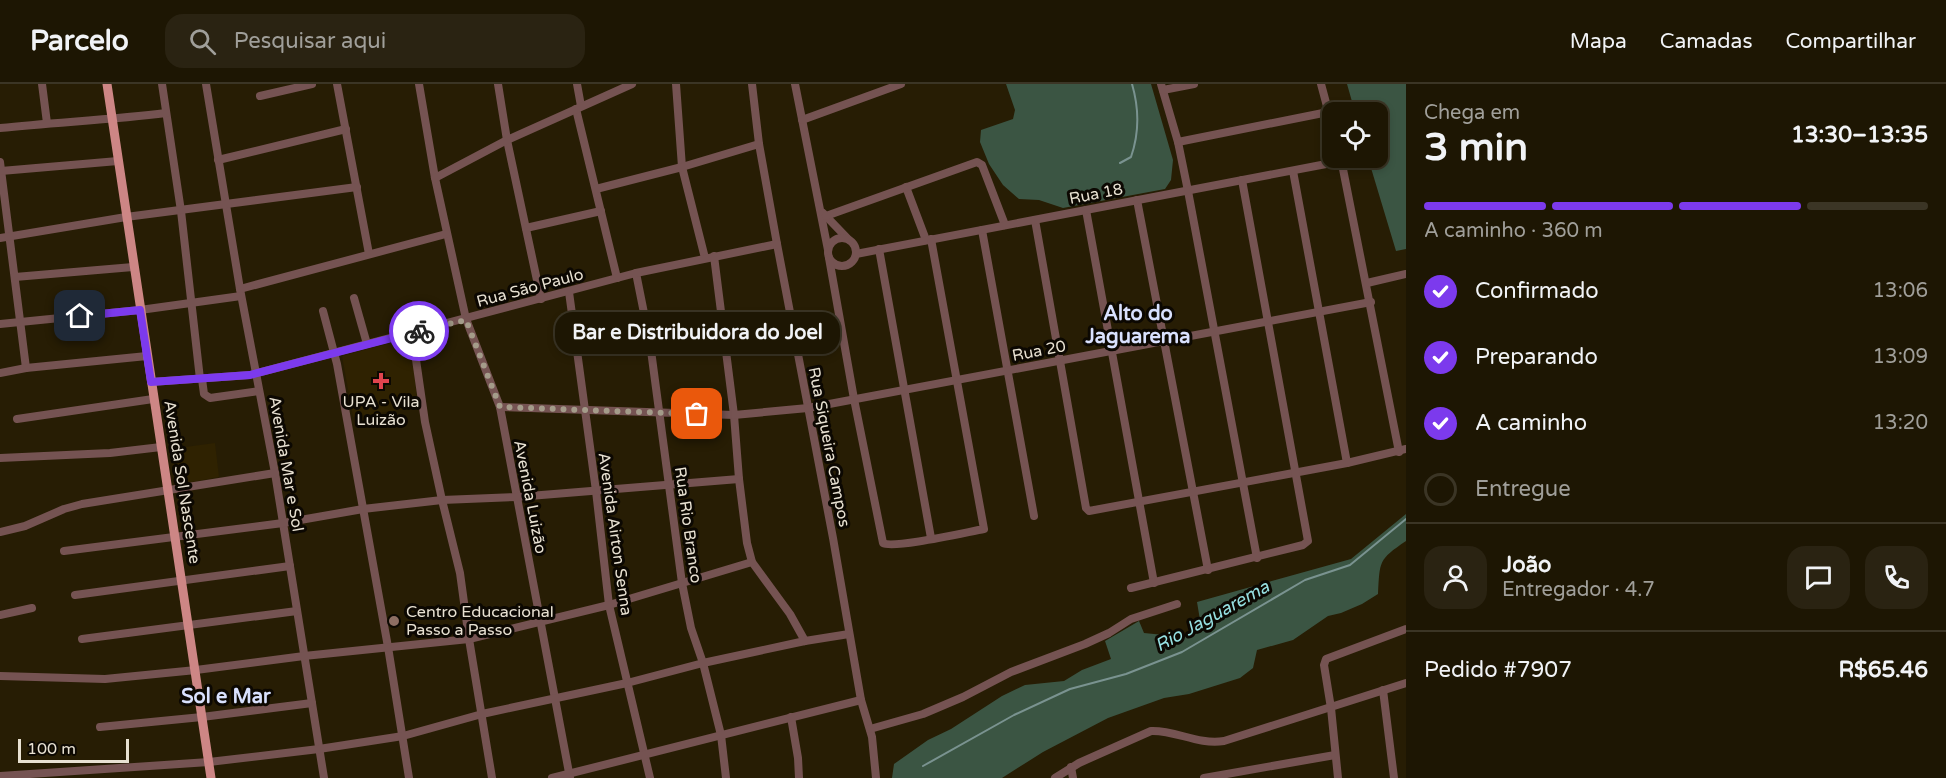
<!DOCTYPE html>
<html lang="pt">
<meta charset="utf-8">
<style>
body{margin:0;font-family:"Varela Round",sans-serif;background:#2a2312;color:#f1f3f6;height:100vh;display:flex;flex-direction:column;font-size:22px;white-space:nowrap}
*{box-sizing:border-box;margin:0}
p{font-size:20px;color:#a09f9a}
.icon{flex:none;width:33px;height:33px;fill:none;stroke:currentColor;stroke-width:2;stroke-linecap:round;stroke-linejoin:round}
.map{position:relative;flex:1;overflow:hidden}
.panel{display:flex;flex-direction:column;background:#1d1603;width:540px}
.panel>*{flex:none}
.buttons{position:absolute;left:1322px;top:18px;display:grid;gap:12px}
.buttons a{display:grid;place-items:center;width:66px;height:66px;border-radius:12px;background:#1d1603;box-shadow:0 3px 9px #0003,0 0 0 2px #3b3525;font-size:30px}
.scale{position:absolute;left:18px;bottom:15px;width:111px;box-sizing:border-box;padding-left:6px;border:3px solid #e8e1d2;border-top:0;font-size:16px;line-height:21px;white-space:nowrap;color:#e8e1d2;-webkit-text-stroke:4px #0c0802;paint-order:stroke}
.pin{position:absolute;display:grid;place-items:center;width:51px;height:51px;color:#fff;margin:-26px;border-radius:12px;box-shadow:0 3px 9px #0006}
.courier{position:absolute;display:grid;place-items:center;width:60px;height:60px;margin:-30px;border:4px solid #7c3aed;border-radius:50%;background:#fff;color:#222;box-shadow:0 2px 8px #0007}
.bubble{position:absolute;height:42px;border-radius:18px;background:#1d1603;box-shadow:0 3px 9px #0003,0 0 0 2px #3b3525;font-size:20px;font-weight:700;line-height:42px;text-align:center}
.summary em{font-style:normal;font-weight:700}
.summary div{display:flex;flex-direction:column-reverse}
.summary{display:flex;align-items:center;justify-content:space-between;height:102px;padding:0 18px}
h1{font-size:39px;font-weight:700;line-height:45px}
.bar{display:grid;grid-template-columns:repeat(4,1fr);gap:9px 6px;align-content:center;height:72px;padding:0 18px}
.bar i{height:8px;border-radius:4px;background:#3b3525}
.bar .selected{background:#7c3aed}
.bar p{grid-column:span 4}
.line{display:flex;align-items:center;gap:15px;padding:0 18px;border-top:2px solid #3b3525}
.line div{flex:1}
.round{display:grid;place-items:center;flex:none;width:63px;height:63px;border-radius:18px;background:#2a2312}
ol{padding:0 18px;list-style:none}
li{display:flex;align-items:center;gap:18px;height:66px}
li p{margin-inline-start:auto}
li .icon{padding:6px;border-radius:50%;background:#7c3aed;color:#fff;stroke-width:4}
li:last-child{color:#a09f9a}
li i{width:33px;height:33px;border:3px solid #3b3525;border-radius:50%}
header{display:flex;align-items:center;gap:36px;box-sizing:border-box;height:84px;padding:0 30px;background:#1d1603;border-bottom:2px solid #3b3525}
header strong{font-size:28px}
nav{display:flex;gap:33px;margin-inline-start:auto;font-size:21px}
.search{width:420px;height:54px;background:#2a2312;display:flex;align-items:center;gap:15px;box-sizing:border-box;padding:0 21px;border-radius:18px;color:#a09f9a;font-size:22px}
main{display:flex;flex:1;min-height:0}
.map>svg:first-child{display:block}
.built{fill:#2f2201}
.forest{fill:#3b5543}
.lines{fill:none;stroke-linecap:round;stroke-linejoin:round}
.stream{stroke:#7a9390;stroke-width:2}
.minor{stroke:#755352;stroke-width:8}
.major{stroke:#cd8685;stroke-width:9}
.done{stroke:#a49c8a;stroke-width:6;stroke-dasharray:0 10.8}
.route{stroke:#7c3aed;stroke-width:8}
.health-dot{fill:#e0444e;stroke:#0c0802;stroke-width:2}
.education-dot{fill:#8d6e63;stroke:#0c0802;stroke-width:2}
.labels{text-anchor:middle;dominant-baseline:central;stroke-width:6;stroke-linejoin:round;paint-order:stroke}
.street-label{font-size:16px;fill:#e8e1d2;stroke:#0c0802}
.poi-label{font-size:16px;fill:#e8e1d2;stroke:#0c0802}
.water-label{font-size:18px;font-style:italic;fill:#96e0e2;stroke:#0c0802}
.quarter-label{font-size:20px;font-weight:bold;fill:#d9e1fe;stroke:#0c0802}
</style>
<header>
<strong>Parcelo</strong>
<div class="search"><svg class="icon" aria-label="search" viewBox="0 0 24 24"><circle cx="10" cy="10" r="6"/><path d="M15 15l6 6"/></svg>Pesquisar aqui</div>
<nav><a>Mapa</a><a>Camadas</a><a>Compartilhar</a></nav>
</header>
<main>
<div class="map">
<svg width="1406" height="694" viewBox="0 0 1406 694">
<rect width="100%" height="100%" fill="#271d04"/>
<g class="built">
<path d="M410,254L418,323L353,333L342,272Z"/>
<path d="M215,359L219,393L176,401L170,365Z"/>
</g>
<g class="forest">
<path d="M1006,0H1151L1173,76L1171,96L1165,105L1063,124L1039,116L1019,115L1003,101L989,80L980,58L981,46L1013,35L1015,26Z"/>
<path d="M1347,0H1406V165L1396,167L1368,74H1377V28H1355Z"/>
<path d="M1406,430V457C1378,476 1380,477 1378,510L1362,520L1341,529L1328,532L1293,556L1257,566L1253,584L1240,594L1189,610L1164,614L1108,634L1043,668L1002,694H892L894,680L928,656L951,645L1002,612L1025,601L1064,597L1082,586L1111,575L1105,557L1139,537L1144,549L1184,553L1202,548L1197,518L1351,475Z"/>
</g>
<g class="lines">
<g class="stream">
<path d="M1120,79L1131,73C1139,50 1139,24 1132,0"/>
<path d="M923,682L1014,631L1070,605L1126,590L1182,568L1305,496L1350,481L1406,435"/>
</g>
<g class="minor">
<path d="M42,0L47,39"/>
<path d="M162,0L181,127L200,295"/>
<path d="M206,0L240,205L275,389L324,694"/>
<path d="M337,0L369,170"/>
<path d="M419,0L435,94L466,235L500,323L570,694"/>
<path d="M498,0L507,56L541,215"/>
<path d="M577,0L581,22"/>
<path d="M676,0L682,83L705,174"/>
<path d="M752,0L759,60L777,160L833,454L861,616L872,653L876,694"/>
<path d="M795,0L828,166"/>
<path d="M1161,0L1178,58L1188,107L1257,474"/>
<path d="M1321,0L1332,41"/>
<path d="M1163,6L1194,0"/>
<path d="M260,12L312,0"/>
<path d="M576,25L617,194"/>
<path d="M802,36L901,0"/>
<path d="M0,44C56,38 111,36 166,29"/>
<path d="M1178,58L1328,28"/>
<path d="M1341,75L1399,368"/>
<path d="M218,76L346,45"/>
<path d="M0,78L26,284"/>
<path d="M1,87L118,77"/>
<path d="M1293,87L1347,379"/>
<path d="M435,94L507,56L632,0"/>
<path d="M906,103L926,156"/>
<path d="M596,105L682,83L759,60"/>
<path d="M1137,116L1208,486"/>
<path d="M1086,126L1154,499"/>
<path d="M823,129L848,155"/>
<path d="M826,132L977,78L982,81L1005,141"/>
<path d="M1035,136L1086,424L1089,427L1347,379L1406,365"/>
<path d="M526,144L601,127"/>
<path d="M982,146L1034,432"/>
<circle cx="842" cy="168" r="14"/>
<path d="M0,154L126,133L357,103"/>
<path d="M879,165L931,454"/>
<path d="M856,170L1342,77"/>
<path d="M714,172L734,331L739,395L747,459L752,478L790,530L805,557"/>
<path d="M829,174L854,315L883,459C893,465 967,448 984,445L931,155"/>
<path d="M636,189L650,259L682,499L691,544L703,579L721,651L726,694"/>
<path d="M15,193L133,183"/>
<path d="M1367,199L1406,190"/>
<path d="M240,205L446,150"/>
<path d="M569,208L596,407L609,521L650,694"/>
<path d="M354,214L367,260"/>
<path d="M323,227L337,280L388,563L409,694"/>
<path d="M0,240L140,226L241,212"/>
<path d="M412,248L425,338L442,416L460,489L469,555L492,694"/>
<path d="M0,289L26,284L147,272"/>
<path d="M202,295L204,310L210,314L259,307"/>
<path d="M151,298L250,291L636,189L777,160"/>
<path d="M500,323L734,331L808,324L1371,218"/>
<path d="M17,335L153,315"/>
<path d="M0,374L110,369L161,363"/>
<path d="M0,448L25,442L64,425L82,420L275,389"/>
<path d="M64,467L283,439L363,425L442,416L517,413L739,395"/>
<path d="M1131,504L1303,461L1308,457L1242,96"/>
<path d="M75,511L290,482"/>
<path d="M0,531L32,524"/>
<path d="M82,555L297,527"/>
<path d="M0,592L105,595L196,586L304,572L469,555L609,521L752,478"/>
<path d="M1383,606L1394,694"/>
<path d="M791,633L798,674L799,694"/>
<path d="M100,643L202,633L312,619"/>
<path d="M870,645L923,630L963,613L1011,588L1085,560L1109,549L1131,535L1177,520"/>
<path d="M1071,683L1073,694"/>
<path d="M0,692L209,678L319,665L403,652L482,630L627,599L703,579L805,557L849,550"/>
<path d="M552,694L861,616"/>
<path d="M1055,694L1079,679L1151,647C1176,646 1197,661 1224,657L1406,599"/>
<path d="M1204,694L1335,671"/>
<path d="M1338,694L1331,624L1324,581L1326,575L1406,545"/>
</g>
<path class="major" d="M107,0L211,694"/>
</g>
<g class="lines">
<path class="done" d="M419,247L466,236L500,323L697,330"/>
<path class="route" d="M80,232L140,226L151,298L250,291L419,247"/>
</g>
<path class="health-dot" d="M378 288h6v6h6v6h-6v6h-6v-6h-6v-6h6z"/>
<circle class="education-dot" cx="394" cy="537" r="6"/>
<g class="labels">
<g class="street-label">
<text transform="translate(1096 110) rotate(-11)">Rua 18</text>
<text transform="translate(530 204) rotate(-15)">Rua São Paulo</text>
<text transform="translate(1039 267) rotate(-11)">Rua 20</text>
<text transform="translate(829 363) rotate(79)">Rua Siqueira Campos</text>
<text transform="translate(286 380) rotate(80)">Avenida Mar e Sol</text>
<text transform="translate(182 398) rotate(81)">Avenida Sol Nascente</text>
<text transform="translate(530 413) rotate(79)">Avenida Luizão</text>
<text transform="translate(688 441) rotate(82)">Rua Rio Branco</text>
<text transform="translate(615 450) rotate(82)">Avenida Airton Senna</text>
</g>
<g class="poi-label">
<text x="381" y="318">UPA - Vila<tspan x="381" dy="18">Luizão</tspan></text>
<text x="406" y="528" text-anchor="start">Centro Educacional<tspan x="406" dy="18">Passo a Passo</tspan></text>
</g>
<g class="water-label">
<text transform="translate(1212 532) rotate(-29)">Rio Jaguarema</text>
</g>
<g class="quarter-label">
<text x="1138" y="230">Alto do<tspan x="1138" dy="23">Jaguarema</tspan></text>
<text x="226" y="613">Sol e Mar</text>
</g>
</g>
</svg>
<div class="buttons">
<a><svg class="icon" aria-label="locate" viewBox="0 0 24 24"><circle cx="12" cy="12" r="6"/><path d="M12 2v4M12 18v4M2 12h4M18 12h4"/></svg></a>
</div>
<div class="scale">100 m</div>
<div class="pin" style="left:697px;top:330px;background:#ea580c"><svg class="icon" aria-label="bag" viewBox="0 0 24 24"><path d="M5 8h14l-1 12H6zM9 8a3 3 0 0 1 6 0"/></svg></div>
<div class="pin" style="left:80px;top:232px;background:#1f2937"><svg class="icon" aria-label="home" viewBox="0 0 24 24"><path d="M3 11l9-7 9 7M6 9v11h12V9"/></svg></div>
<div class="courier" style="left:419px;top:247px"><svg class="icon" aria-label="bike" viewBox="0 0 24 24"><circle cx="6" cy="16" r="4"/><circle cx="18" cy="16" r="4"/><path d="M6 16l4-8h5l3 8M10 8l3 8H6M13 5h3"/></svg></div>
<div class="bubble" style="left:555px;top:228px;width:285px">Bar e Distribuidora do Joel</div>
</div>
<section class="panel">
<div class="summary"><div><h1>3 min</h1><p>Chega em</p></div><em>13:30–13:35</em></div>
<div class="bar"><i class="selected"></i><i class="selected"></i><i class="selected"></i><i></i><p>A caminho · 360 m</p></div>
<ol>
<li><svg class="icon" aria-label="check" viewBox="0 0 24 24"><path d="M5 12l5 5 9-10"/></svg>Confirmado<p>13:06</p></li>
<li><svg class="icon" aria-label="check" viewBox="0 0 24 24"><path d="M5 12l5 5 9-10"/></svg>Preparando<p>13:09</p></li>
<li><svg class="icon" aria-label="check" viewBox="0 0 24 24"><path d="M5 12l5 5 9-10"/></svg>A caminho<p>13:20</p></li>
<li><i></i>Entregue</li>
</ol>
<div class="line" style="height:108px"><a class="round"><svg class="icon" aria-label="person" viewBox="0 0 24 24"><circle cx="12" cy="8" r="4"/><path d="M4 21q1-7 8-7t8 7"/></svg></a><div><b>João</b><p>Entregador · 4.7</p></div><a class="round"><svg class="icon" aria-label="chat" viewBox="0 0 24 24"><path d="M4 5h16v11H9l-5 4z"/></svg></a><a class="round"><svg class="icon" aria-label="phone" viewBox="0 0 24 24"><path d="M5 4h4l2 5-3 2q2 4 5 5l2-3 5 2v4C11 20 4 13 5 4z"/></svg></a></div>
<div class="line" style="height:78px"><div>Pedido #7907</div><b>R$65.46</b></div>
</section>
</main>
